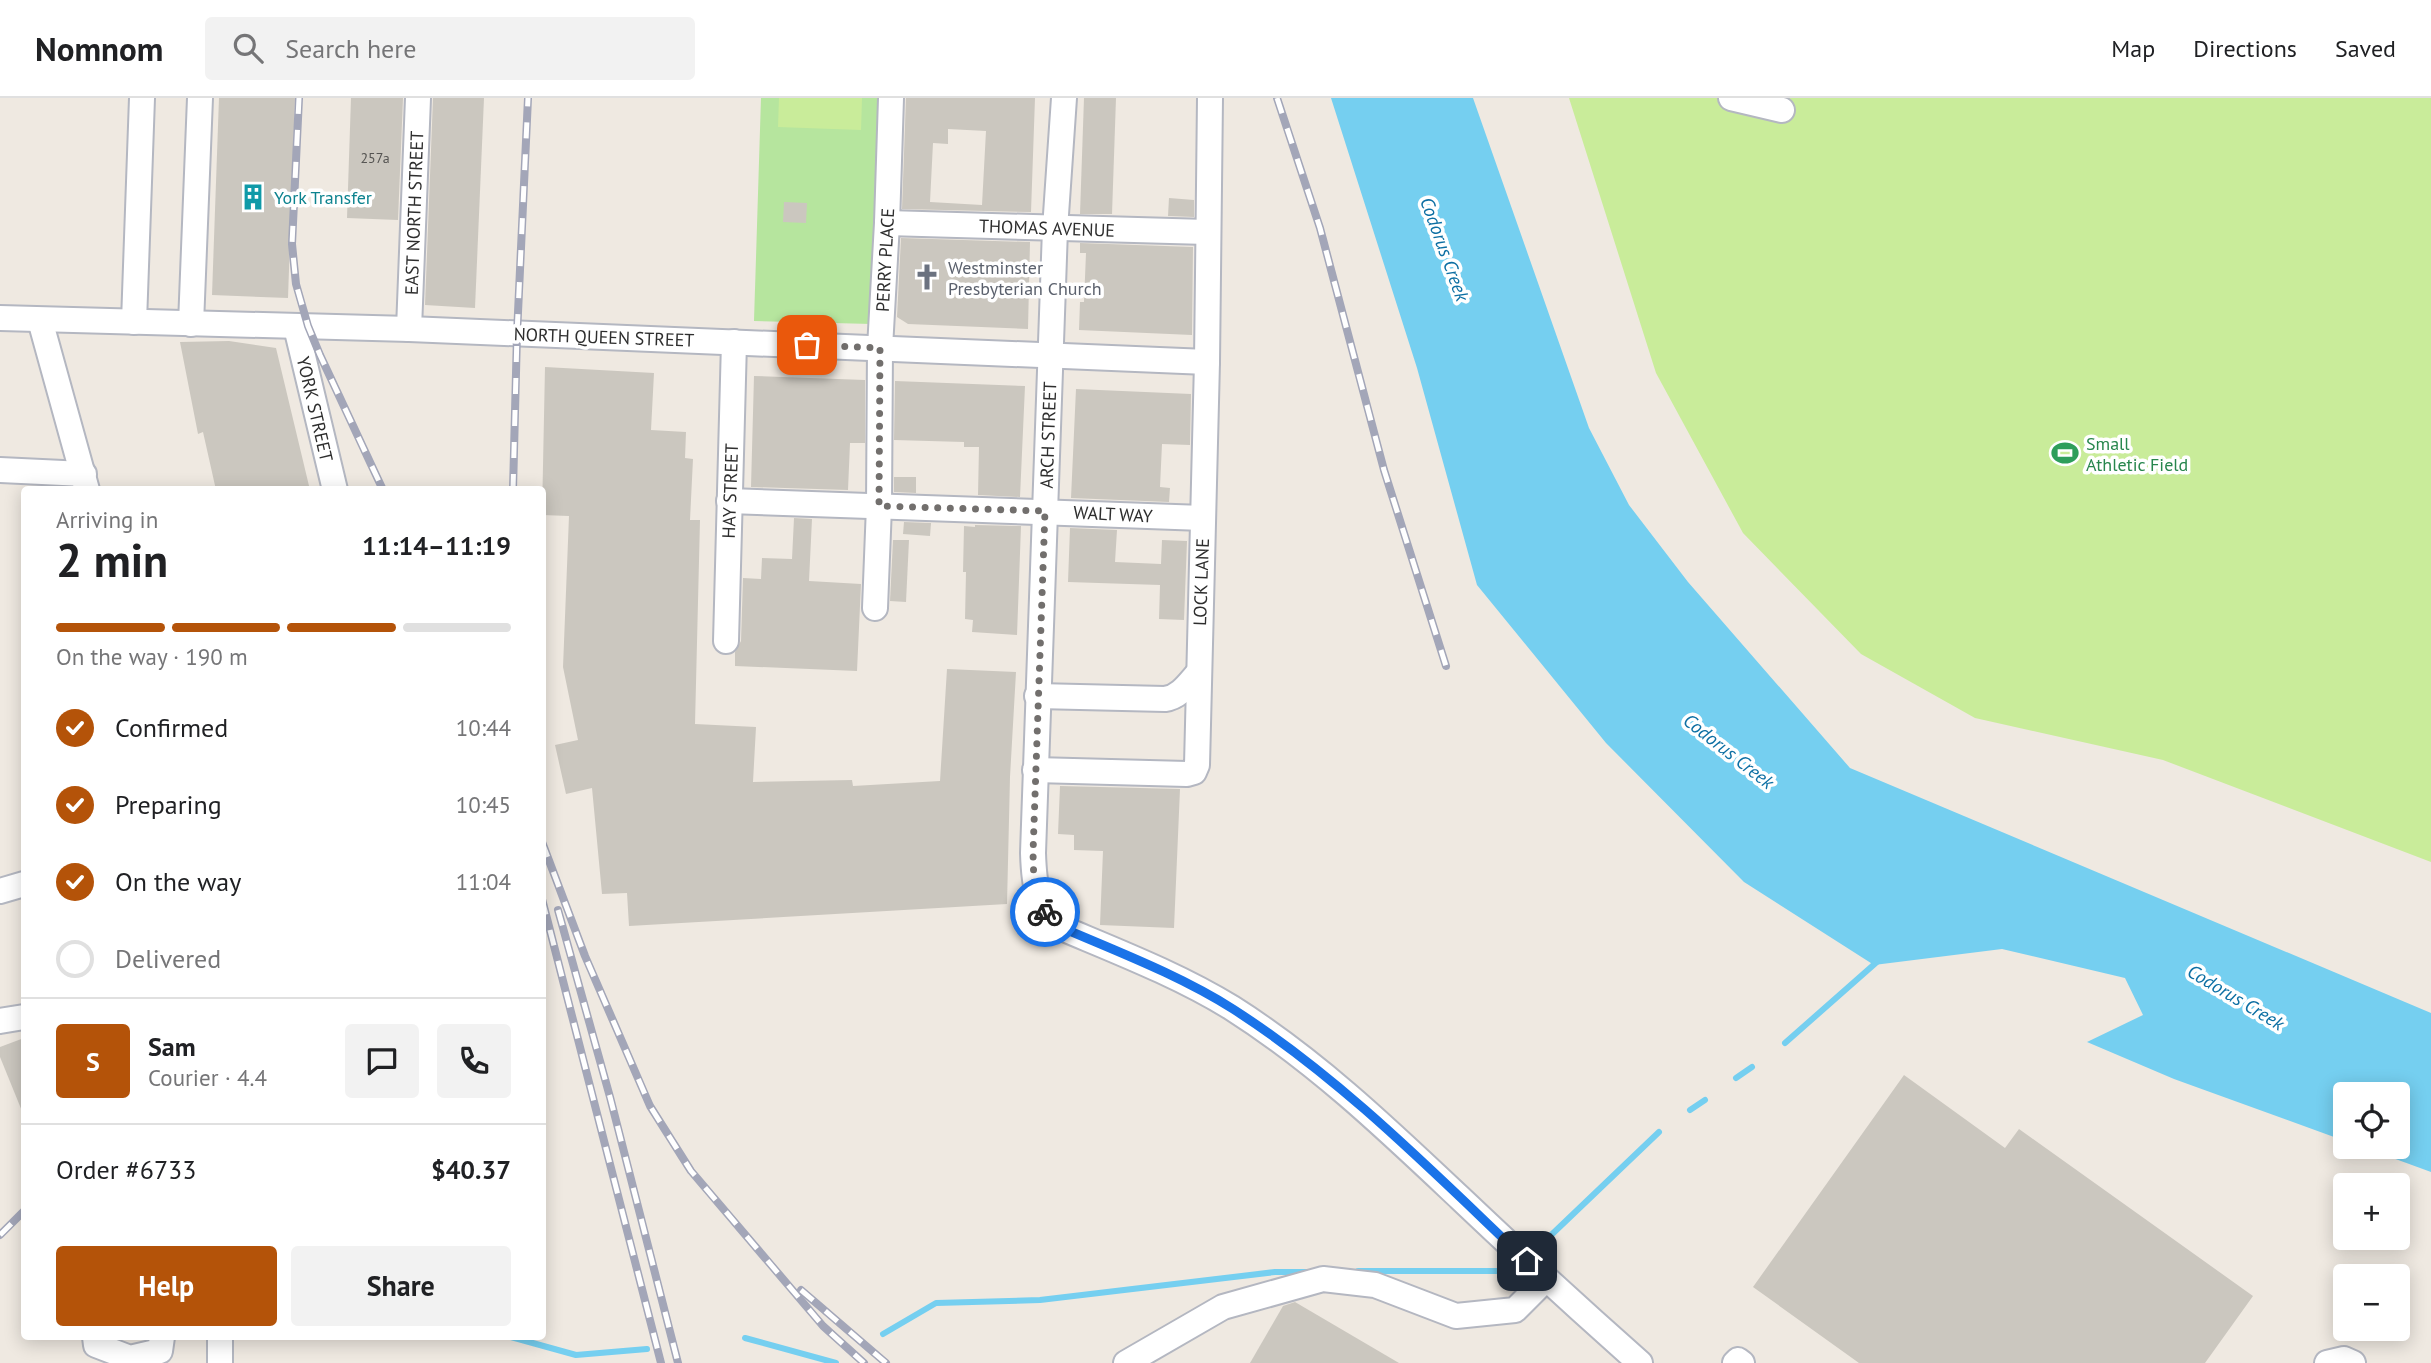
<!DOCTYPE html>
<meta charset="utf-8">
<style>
body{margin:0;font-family:"PT Sans",sans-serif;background:#f2f2f2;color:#202124;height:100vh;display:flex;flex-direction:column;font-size:26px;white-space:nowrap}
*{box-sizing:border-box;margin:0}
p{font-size:23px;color:#757577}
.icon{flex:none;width:38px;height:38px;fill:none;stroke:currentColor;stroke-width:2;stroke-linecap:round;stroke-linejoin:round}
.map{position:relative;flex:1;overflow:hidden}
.sheet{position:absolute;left:21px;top:388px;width:525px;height:854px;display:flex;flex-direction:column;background:#fff;border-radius:7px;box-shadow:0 4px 18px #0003}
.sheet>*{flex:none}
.fabs{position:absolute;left:2333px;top:984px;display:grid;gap:14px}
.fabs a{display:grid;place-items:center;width:77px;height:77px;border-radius:7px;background:#fff;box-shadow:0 4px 18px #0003;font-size:35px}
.pin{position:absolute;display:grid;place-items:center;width:60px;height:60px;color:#fff;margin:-30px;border-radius:14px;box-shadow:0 4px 10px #0006}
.courier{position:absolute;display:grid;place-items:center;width:70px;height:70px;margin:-35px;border:5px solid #1a73e8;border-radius:50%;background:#fff;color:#222;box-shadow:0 2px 9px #0007}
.head em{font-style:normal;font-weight:700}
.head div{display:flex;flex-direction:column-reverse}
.head{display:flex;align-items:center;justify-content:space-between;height:119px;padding:0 35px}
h1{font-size:46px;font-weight:700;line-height:52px}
.bar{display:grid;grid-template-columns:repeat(4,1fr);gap:10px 7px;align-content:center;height:84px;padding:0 35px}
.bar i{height:9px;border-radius:5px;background:#e0e0e0}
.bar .on{background:#b45309}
.bar p{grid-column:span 4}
.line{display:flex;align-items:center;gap:18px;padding:0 35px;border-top:2px solid #e0e0e0}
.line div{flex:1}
.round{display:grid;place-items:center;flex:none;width:74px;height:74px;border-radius:7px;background:#f2f2f2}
ol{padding:0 35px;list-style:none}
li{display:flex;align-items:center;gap:21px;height:77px}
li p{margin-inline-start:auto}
li .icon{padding:7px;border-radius:50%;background:#b45309;color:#fff;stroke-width:4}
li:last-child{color:#757577}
li i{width:38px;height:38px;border:4px solid #e0e0e0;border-radius:50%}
.primary-button{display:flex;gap:14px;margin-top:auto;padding:14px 35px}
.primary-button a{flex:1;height:80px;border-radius:7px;background:#b45309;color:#fff;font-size:28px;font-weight:700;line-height:80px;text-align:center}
.primary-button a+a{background:#f2f2f2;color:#202124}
header{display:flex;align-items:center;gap:42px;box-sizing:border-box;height:98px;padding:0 35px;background:#fff;border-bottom:2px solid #e0e0e0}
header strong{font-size:33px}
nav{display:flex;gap:38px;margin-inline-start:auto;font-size:24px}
.search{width:490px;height:63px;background:#f2f2f2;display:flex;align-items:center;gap:18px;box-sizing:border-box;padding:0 24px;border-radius:7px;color:#757577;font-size:26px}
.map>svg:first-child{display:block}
.green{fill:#b6e59e}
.pitch{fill:#c9ec9a}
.water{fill:#75cff0}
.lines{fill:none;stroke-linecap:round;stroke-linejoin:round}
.stream{stroke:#75cff0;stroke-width:6}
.building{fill:#cbc7bf;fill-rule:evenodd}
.minor-casing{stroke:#b4b7c1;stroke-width:28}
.minor{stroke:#fff;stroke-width:24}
.rail-casing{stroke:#a3a6b8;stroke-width:8}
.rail{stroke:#fff;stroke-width:5;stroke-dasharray:16;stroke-linecap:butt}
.done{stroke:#726f6d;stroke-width:7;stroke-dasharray:0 12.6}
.route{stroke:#1a73e8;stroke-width:9}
.labels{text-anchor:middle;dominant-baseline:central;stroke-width:7;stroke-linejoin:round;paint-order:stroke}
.number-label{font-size:14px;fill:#555452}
.culture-label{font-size:18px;fill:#0d838f;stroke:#fff;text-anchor:start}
.street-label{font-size:18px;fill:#2e2e2e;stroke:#fff}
.worship-label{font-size:18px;fill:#5b616d;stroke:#fff;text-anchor:start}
.leisure-label{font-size:18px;fill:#27864d;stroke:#fff;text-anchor:start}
.water-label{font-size:19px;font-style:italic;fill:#0d6fa3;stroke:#fff}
</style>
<header>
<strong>Nomnom</strong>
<div class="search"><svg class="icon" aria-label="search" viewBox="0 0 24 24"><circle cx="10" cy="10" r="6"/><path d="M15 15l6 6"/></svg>Search here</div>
<nav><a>Map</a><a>Directions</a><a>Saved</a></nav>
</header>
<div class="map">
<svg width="2431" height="1265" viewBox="0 0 2431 1265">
<rect width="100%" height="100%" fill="#efe9e1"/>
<path class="green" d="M761,0H879L872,226L754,223Z"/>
<g class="pitch">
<path d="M779,0H862L861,32L778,29Z"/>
<path d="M1569,0H2431V764L2163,662L1975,620L1861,556L1743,435L1656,275Z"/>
</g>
<path class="water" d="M1331,0H1473L1589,330L1629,407L1688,484L1850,670L2431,915V1074L2360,1048H2398V996H2345V1043L2174,981L2087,944L2143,917L2125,880L2002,851L1874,867L1744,784L1606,645L1477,487L1417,270Z"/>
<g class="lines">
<g class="stream">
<path d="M1785,945L1878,863"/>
<path d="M1736,980L1752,969"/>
<path d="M1690,1012L1705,1002"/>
<path d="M1547,1141L1659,1034"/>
<path d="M1358,1173H1503"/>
<path d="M883,1236L936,1205L1040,1202L1275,1174H1312"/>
<path d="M511,1239L576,1257L647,1251"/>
<path d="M745,1240L836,1265"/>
</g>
</g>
<g class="building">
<path d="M219,0H295L288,200L212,197Z"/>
<path d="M351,0H403L398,122L347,120Z"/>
<path d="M433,0H484L475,210L425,207Z"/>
<path d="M906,0H1035L1031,114L902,111ZM948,31L986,33L982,107L930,104L933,45L948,46Z"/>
<path d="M1084,0H1116L1112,116H1080Z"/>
<path d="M1169,100L1194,102V119L1168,118Z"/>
<path d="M784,104L807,105L806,125L783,124Z"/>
<path d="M901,140L1030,144L1028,231L908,226L897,219Z"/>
<path d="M1080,145L1193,149L1192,237L1079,232L1080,204H1084L1086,155H1080Z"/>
<path d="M229,243L276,250L310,392H216L203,334L198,336L180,244Z"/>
<path d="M545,269L654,275L651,332L686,334L685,360L693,361L690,422H700L695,626L756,629L753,684L852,682L853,688L940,683L947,571L1016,574L1010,679L1007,806L629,828L627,795L602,796L592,690L566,696L555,647L578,642L563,569L569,418L542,417Z"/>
<path d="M754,278L865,282V345H850L848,392L751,389Z"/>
<path d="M895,283L1025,288L1020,399L978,397L979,349H964V344L894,342Z"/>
<path d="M1076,291L1191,296L1190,347L1162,346L1160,389L1170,390L1169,404L1071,400Z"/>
<path d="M894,379H916V395L894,394Z"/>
<path d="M794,420L812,421L809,483L861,486L857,573L735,568V554L741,543L743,480L761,481L762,460L792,461Z"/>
<path d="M904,424L931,425L930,438L903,436Z"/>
<path d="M975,427L1021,428L1017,537L972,534L973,522L965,521L966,474H963L964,428L975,429Z"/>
<path d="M1070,430L1117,432L1115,464L1161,466L1162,442L1187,443L1184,522L1159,521L1160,487L1068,484Z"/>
<path d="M893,442H909L906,504L890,503Z"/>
<path d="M1060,688L1180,691L1174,830L1100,827L1103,753L1074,752V737L1058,736Z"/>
<path d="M24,940V1018L0,959V949Z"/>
<path d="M1904,977L2005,1050L2019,1031L2253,1198L2205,1265H1859L1753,1189Z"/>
<path d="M1295,1204L1399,1265H1250L1283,1208Z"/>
</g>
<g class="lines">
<g class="minor-casing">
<g id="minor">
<path d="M1064,0L1055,131L1033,755C1034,786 1036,812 1064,831C1121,855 1180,878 1232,910C1317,964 1388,1032 1460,1100C1519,1156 1579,1211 1640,1265"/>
<path d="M1731,0L1782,12"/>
<path d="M887,125L1207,134"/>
<path d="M0,220L409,231L1207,264"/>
<path d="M40,222L87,392"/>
<path d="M134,224L142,0"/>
<path d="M191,226L200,0"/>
<path d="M296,229L335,392"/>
<path d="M409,231L418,0"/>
<path d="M0,372L84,376"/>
<path d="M729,403L1203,420"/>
<path d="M875,510L879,408L880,250L887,125L891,0"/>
<path d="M726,543L734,244"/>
<path d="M1037,598L1165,601C1180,599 1189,585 1198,575"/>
<path d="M1035,672L1187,676L1194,674L1197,667L1207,264L1210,0"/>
<path d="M0,793L24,786"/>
<path d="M0,923L24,919"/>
<path d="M95,1239L96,1247L130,1260L160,1253L162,1239"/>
<path d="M220,1239V1265"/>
<path d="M1126,1265L1223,1209L1323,1181L1375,1187L1456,1218L1515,1212L1546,1181"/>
<path d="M1735,1265L1738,1262L1742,1265"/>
<path d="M2327,1265L2344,1261L2353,1265"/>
</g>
</g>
<use href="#minor" class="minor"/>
<g class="rail-casing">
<g id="rail">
<path d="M299,0L292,146L296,186L308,228L320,257L383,392"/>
<path d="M1277,0L1320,130L1384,372L1446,568"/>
<path d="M513,392L517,236L528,0"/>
<path d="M542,744L585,858L650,1008L691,1073L823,1228L864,1265"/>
<path d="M542,801L661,1265"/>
<path d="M558,812L610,999L678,1265"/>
<path d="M0,1137L24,1113"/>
<path d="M801,1192L886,1265"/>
</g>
</g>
<use href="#rail" class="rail"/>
</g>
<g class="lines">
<path class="done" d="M807,247L880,250L879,408L1045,413L1033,755L1034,787L1045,814"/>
<path class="route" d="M1045,814L1052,823L1065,831C1121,855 1181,878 1233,911C1342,981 1433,1074 1527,1163"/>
</g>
<defs>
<g id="building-bare" transform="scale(2.1)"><path d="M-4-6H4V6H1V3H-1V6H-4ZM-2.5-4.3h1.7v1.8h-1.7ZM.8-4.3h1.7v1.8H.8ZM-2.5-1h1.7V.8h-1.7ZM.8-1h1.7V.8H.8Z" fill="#0f9aa8" stroke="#fff" stroke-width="2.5" paint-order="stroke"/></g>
<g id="church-bare" transform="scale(2.1)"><path d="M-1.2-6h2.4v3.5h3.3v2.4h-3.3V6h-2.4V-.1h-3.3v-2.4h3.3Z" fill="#6b7280" stroke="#fff" stroke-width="2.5" paint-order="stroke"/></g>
<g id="stadium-bare" transform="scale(2.1)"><path d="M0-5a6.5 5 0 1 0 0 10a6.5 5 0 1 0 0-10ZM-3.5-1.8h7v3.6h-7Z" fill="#2e9e5b" stroke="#fff" stroke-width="2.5" paint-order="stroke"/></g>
</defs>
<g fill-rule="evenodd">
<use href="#building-bare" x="253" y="99"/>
<use href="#church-bare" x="927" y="179"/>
<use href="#stadium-bare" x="2065" y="355"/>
</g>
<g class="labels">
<g class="number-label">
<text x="375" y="60">257a</text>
</g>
<g class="culture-label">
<text x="274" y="99">York Transfer</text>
</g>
<g class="street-label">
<text transform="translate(414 115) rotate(-88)">EAST NORTH STREET</text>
<text transform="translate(1047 130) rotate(2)">THOMAS AVENUE</text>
<text transform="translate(885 162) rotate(-87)">PERRY PLACE</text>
<text transform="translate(604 239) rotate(2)">NORTH QUEEN STREET</text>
<text transform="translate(315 311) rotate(77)">YORK STREET</text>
<text transform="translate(1048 337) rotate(-88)">ARCH STREET</text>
<text transform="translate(730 393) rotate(-88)">HAY STREET</text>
<text transform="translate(1113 416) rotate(3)">WALT WAY</text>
<text transform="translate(1201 484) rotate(-88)">LOCK LANE</text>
</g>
<g class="worship-label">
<text x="948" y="169">Westminster<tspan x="948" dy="21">Presbyterian Church</tspan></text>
</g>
<g class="leisure-label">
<text x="2086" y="345">Small<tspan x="2086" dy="21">Athletic Field</tspan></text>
</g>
<g class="water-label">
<text transform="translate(1445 151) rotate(70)">Codorus Creek</text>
<text transform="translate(1729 653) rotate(38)">Codorus Creek</text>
<text transform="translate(2236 899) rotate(31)">Codorus Creek</text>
</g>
</g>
</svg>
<div class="fabs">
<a><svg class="icon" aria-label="locate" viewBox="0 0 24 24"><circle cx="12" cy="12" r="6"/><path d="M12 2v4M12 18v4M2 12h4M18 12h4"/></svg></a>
<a>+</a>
<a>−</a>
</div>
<div class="pin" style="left:807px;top:247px;background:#ea580c"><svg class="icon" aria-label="bag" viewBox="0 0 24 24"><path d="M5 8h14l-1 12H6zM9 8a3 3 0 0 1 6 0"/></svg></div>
<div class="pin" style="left:1527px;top:1163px;background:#1f2937"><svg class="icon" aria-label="home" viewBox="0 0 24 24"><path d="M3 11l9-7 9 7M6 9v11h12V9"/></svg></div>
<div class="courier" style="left:1045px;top:814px"><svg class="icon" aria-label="bike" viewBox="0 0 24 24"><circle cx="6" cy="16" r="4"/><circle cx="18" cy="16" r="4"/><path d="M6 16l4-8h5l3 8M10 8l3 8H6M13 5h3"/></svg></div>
<section class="sheet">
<div class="head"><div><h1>2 min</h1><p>Arriving in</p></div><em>11:14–11:19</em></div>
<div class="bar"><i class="on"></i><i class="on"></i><i class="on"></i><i></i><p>On the way · 190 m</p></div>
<ol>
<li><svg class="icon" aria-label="check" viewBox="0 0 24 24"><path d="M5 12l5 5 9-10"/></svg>Confirmed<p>10:44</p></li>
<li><svg class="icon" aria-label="check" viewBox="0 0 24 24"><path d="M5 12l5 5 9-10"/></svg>Preparing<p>10:45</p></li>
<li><svg class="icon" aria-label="check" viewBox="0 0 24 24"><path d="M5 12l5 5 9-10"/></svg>On the way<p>11:04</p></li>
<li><i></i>Delivered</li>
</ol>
<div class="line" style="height:126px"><b class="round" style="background:#b45309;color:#fff">S</b><div><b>Sam</b><p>Courier · 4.4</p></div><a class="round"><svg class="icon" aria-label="chat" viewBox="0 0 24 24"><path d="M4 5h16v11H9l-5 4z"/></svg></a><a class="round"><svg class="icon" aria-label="phone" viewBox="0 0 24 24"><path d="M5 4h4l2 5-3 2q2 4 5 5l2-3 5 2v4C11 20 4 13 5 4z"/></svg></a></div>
<div class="line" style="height:91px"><div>Order #6733</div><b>$40.37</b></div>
<div class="primary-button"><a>Help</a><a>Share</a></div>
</section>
</div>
